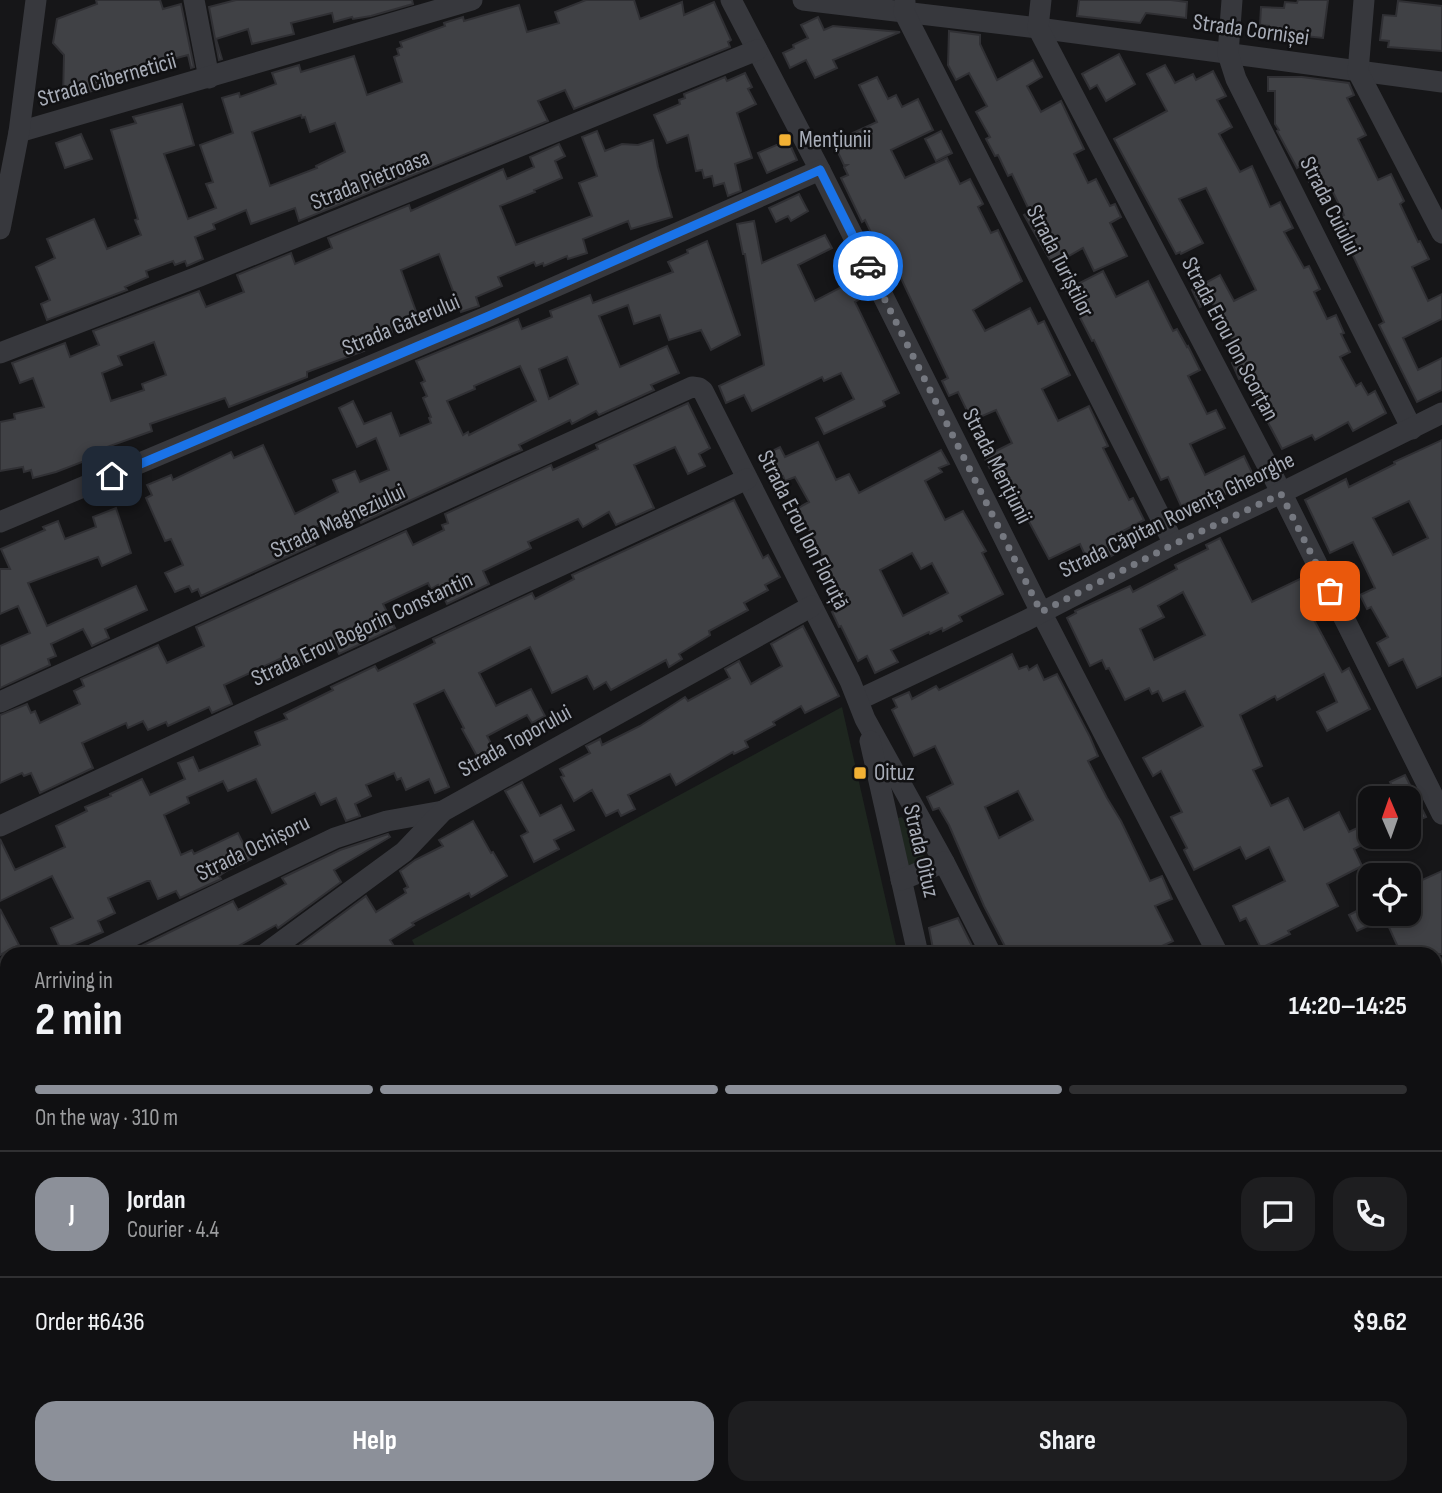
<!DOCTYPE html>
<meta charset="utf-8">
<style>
body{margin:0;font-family:"Sofia Sans Condensed",sans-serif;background:#1e1e20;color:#f1f3f6;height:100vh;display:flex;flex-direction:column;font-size:26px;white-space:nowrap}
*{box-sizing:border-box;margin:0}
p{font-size:23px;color:#9c9d9f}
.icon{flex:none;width:38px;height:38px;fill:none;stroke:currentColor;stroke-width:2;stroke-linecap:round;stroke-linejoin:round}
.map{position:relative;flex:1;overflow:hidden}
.drawer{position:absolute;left:0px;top:947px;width:1442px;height:548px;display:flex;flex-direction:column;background:#101012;border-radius:21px 21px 0 0;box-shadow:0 4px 10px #0003,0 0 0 2px #303032}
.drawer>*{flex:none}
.needle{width:46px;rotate:358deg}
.fabs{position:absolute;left:1358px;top:786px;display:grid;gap:14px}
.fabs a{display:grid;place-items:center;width:63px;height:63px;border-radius:14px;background:#101012;box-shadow:0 4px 10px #0003,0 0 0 2px #303032;font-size:35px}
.pin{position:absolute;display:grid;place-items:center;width:60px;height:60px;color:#fff;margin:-30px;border-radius:14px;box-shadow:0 4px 10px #0006}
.courier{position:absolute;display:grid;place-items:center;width:70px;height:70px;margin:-35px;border:5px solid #1a73e8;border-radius:50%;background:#fff;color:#222;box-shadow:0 2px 9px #0007}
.overview em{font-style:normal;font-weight:700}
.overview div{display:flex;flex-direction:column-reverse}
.overview{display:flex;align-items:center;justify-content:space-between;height:119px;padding:0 35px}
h1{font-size:46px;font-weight:700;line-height:52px}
.bar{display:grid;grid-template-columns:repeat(4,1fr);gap:10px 7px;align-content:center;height:84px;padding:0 35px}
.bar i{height:9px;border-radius:5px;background:#303032}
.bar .on{background:#8c9099}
.bar p{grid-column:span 4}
.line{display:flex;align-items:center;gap:18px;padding:0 35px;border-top:2px solid #303032}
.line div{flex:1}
.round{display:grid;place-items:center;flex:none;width:74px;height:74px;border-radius:21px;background:#1e1e20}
.action{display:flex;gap:14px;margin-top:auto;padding:14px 35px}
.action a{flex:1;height:80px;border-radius:21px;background:#8c9099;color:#fff;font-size:28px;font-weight:700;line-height:80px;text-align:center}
.action a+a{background:#1e1e20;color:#f1f3f6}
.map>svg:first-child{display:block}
.green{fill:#1e261f}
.building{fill:#404145;stroke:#303034;stroke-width:2;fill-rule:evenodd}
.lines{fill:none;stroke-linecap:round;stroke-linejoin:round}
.minor{stroke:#37383d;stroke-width:21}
.done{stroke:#757880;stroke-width:7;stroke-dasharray:0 12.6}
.route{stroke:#1a73e8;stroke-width:9}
.poi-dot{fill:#f2b134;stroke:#111113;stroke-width:2.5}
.labels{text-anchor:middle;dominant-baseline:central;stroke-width:5;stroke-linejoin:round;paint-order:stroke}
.street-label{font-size:23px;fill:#a8adb8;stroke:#111113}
.poi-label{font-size:23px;fill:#a8adb8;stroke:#111113;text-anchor:start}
</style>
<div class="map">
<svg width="1442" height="1493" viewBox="0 0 1442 1493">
<rect width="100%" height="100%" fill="#161618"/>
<g class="green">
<path d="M842,707L898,954H419L412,940Z"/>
<path d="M902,817L927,862L908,869L898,818Z"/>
<path d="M699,1488H1020L1021,1493H691Z"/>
</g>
<g class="building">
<path d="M96,0H160L163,9L181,4L194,67L191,68L188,55L110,76L113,86L63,98L64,55L53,43L57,19L97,4Z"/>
<path d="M236,0H412L413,4L371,16L353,19L352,17L334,22L332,13L291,23L294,34L252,44L248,29L216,39L222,59L219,60L209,7Z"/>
<path d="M586,0H634L640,19L682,2L684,15L714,2L731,40L728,42L730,47L574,109L565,90L538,101L548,121L299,221L295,208L251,224L246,210L213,224L215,229L195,237L203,259L187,266L185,261L175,265L173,261L146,271L148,277L125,287L127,290L47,320L41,304L50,300L36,267L55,258L47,239L94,219L107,249L141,235L135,220L138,219L111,130L136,123L133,117L182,104L194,145L164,154L188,219L216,208L206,184L213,182L200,145L233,133L222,98L239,93L240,97L276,84L272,73L299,65L301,72L354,56L367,95L402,82L394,57L399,55L397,49L402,47L400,42L445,26L444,23L463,17L464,21L519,5L527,32L559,23L555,12ZM301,115L302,118L305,117L310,132L335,123L345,152L316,166L317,168L270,186L252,132Z"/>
<path d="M1079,0H1171L1187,2L1186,18L1146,13L1140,23L1077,16Z"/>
<path d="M1298,0H1328L1323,38L1305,36L1304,43L1267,39L1269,26L1260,25L1261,7L1284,8L1285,2L1297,3Z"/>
<path d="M1398,1L1442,6V51L1388,47L1389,41L1380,40L1383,15L1396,16Z"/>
<path d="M818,17L824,30L833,26L900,32L833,60L837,68L815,78L806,60L790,68L783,53L794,48L793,45L808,38L801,25Z"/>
<path d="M949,31L980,35V44L997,80L1033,60L1042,77L1027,86L1041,112L1061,101L1084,149L1074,154L1088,183L1096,179L1110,206L1115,204L1121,217L1110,223L1127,256L1094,271L1083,248L1053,265L1024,215L1030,212L1012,174L1008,176L998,155L995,156L986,139L990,137L976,112L987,106L969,73L956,80L948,65Z"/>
<path d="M1119,54L1135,84L1106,101L1097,85L1090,89L1082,74Z"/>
<path d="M1165,65L1175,83L1193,74L1196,80L1213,71L1226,96L1217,100L1232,127L1219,134L1240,172L1252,166L1270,207L1280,202L1293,228L1284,232L1304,268L1309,266L1320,289L1314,292L1327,319L1336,315L1344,333L1341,334L1350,352L1340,357L1356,386L1361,383L1368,395L1375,391L1386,413L1353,431L1348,422L1315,440L1312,435L1282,449L1244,377L1239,379L1232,363L1242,358L1212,302L1200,307L1192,290L1220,275L1234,301L1256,290L1206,188L1179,199L1203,243L1181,254L1180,252L1176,254L1114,139L1167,111L1147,74Z"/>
<path d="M745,73L752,87L748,89L756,104L737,113L752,158L735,164L741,191L728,196L724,183L714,186L712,176L704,178L702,170L696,171L688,135L667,143L654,115L680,104L679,100L685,98L684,94L725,77L727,81Z"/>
<path d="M877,77L888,99L896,95L902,107L918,99L933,130L891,150L905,178L947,158L960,184L970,179L983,204L978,207L991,233L998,230L1022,281L973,310L985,331L1030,308L1038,324L1044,321L1070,375L1042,389L1058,421L1089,406L1108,446L1103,448L1129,500L1133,498L1144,520L1106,540L1113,555L1090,566L1080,544L1049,559L1027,518L1024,519L997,468L991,471L984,457L1012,443L996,410L980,417L978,413L970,417L958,392L949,396L942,381L948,378L883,240L876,243L865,220L862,222L841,178L848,175L844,167L847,165H844L833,142L877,122L859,85Z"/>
<path d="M1268,77H1302L1349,83L1354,95L1347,98L1366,135L1358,139L1378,180L1391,174L1404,201L1400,204L1418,242L1420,241L1429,259L1412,267L1428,301L1442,294V319L1403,338L1418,370L1442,358V390L1417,402L1379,325L1384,322L1371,294L1348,245L1344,247L1331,221L1344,215L1332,190L1309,182L1302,165L1297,168L1277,131L1279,130L1275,124V91H1268Z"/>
<path d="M597,131L605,151L622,144L638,145L653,140L658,167L672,217L631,229L628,221L583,239L587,253L568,259L567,256L544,266L543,263L536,266L534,262L498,277L502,286L476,297L479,306L461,312L439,254L401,270L418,317L391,329L392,333L361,344L364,351L307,372V377L229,407L225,398L150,424L152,431L104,448L109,462L90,469L87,460L56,472L33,478L31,470L24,472L23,467L0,471V422L15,419L14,414L44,407L33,378L20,383L12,363L65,343L70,357L99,345L93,331L199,291L206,307L244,292L237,275L291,253L295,264L332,248L328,238L409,205L411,211L503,169L507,179L534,167L530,157L559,144L565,156L555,161L562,178L534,190L535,192L500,206L516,245L592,216L579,183L597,176L582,137ZM154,342L166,375L142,384L144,390L111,401L102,373L122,365L118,356Z"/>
<path d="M941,131L952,153L936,161L925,139Z"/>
<path d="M81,134L92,159L65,168L56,143Z"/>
<path d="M788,140L797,160L767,173L758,153Z"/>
<path d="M799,194L808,211L791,221L788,216L776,222L769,208Z"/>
<path d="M754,221L762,263L825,235L832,248L798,265L815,301L851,282L860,299L855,302L899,393L883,401L885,406L824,434L816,418L854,399L841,373L824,381L822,377L752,411L744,395L726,403L719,386L764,365L745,254H743L737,224Z"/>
<path d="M707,241L740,335L711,350L701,330L669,340L660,315L634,324L628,305L599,316L620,367L667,346L679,373L651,385L654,390L599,415L596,411L572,424L570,420L519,445L522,450L512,454L361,523L355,508L339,515L308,531L315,544L201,596L198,589L192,592L189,586L175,592L165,573L183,565L171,539L165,541L146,498L152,495L147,485L171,475L173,480L231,452L234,458L263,445L295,514L338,492L333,480L355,471L360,482L389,470L376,438L357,447L339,408L353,401L364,424L391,413L400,436L431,423L429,418L431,417L423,398L427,396L421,383L425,381L416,361L518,319L522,329L552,317L550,311L590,295L593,303L673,272L668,262L688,253L687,250ZM567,357L578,384L549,399L539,369ZM520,366L536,401L469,435L468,432L463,435L447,401L475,389L474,386Z"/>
<path d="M1103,271L1116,297L1148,281L1173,331L1177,329L1187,347L1188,346L1200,370L1188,376L1207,414L1216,410L1225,428L1190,444L1205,475L1244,456L1255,479L1215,499L1212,492L1181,506L1168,477L1161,480L1094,340L1092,341L1066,290Z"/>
<path d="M688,403L710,448L699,454L705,466L688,474L675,447L634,465L654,508L616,525L609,512L583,527L578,519L528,542L531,548L483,571L489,584L447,604L438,585L431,589L428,583L383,604L395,628L339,654L334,644L308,657L310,661L296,667L290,655L284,657L224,685L232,704L212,713L209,707L168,726L166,722L148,730L143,721L128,728L126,723L82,743L93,768L40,793L31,773L24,776L22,773L0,783V715L27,704L31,713L35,711L40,723L80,704L74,691L84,686L81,679L158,645L167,663L204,646L196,627L406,531L413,545L444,530L442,525L448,523L445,514L551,465L553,470L598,449L596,445Z"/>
<path d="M1442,440V676L1417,688L1403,659L1389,666L1377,643L1388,637L1371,607L1367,609L1360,595L1375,588L1353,542L1330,553L1305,500L1346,479L1349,487L1395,464L1394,462ZM1409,501L1428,538L1393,555L1373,518Z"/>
<path d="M818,442L836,480L849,474L859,493L941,450L949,464L939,468L942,472L925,481L945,520L963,511L986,551L982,553L1003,594L959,616L962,621L943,631L942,628L930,634L929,632L891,650L898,662L875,673L867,656L858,661L841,626L839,627L832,612L847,605L798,508L809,502L795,477L785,481L783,476L772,481L760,457L780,447L785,457ZM912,553L921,569L932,563L948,593L903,616L880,570Z"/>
<path d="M734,500L763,558L768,555L780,577L765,585L768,590L744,603L748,610L709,631L710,635L679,654L682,659L669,667L666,660L611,690L606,682L594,689L587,676L552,693L530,647L479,673L496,706L531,689L545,716L532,723L527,715L487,736L498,756L482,765L462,729L464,728L444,690L414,704L449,787L435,793L429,779L406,790L401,778L397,780L394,773L366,785L371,796L355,804L360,816L346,821L336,798L321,805L315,793L272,813L256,779L228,791L223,781L187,797L189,803L164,815L181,855L192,850L194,854L238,833L251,859L228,870L219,876L221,879L180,898L176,891L158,899L150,881H147L108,898L115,913L98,921L103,932L61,950L51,928L73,918L52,876L0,901V839L15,870L65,847L56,826L87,811L85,807L111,796L110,794L142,779L150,795L185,779L178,763L193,757L199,771L260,745L255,732L287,719L284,714L333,690L331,687L375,666L378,671L407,657L435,643L433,639L532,593L535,599L574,579L572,575Z"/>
<path d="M116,508L131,553L102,566L98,557L28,583L47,626L136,586L147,610L105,629L109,638L92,646L83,629L51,644L56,656L48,659L50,665L0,688V646L30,633L18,606L0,614V569H10L1,549L45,530L43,527L58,521L65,539L96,527L93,517Z"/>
<path d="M1220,538L1252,602L1302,578L1309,592L1304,594L1316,617L1313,618L1342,672L1349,668L1370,709L1327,731L1317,712L1337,702L1324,674L1277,700L1275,696L1240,715L1262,766L1253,770L1271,806L1288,798L1304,830L1339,812L1349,832L1370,822V841L1354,849L1362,866L1327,884L1338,906L1288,931L1290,934L1261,948L1246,918L1240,921L1233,906L1285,881L1269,847L1246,859L1240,847L1194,870L1184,850L1187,848L1171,817L1182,812L1161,771L1153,776L1143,758L1203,726L1185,691L1163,701L1158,691L1152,694L1149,688L1125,700L1109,668L1106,669L1102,660L1090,666L1067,618L1076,613L1075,611L1130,586L1133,592L1177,569L1175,565L1208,549L1206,545ZM1183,592L1205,635L1154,660L1140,629L1164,617L1158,606Z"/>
<path d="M803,626L839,696L805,713L801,706L773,722L775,725L745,741L748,747L734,754L733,752L676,785L670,774L628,795L635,809L621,816L618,810L606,816L592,790L574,801L561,777L564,776L560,769L590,753L586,746L600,739L602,745L640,726L685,697L688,701L730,678L725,669L739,661L751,684L782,666L771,644Z"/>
<path d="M1012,654L1019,669L1027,666L1029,670L1037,665L1044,680L1057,674L1090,737L1098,756L1088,761L1107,798L1121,821L1150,881L1162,876L1172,899L1155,906L1173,941L1162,946L1167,954H1009L984,906L949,825L939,808L933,810L927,797L953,784L935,746L914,756L892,710L897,707L893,699L909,692L912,699L936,686L939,690ZM1018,791L1033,820L999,838L985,807Z"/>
<path d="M1405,775L1426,817L1409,824V798H1398L1390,782Z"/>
<path d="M522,782L540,816L561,805L574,830L554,840L559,849L534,862L521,836L528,832L505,791Z"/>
<path d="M473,821L491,853L493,852L507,876L471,897L469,893L412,923L414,925L390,940L399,954H294L292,951L366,896L376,912L406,893L404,889L408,887L400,871L415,860L443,846L439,840Z"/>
<path d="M388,834L390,837L334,870L341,882L278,928L276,925L224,954H125L233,901L238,910L286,884L282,878L284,877L340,850Z"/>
<path d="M1442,871V954H1401L1383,914H1409V886Z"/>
<path d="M1370,904V925L1357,931L1349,915Z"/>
<path d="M0,909L19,945L0,955Z"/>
<path d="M958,918L976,954H934L929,928Z"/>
</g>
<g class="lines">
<g class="minor">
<path d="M194,0L209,78"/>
<path d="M731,0L820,170L1041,612L1218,954"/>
<path d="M803,0L1038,28L1442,82"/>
<path d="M1041,0L1038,28L1274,478L1442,814"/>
<path d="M1232,0L1228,54L1236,79L1412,429"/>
<path d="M1364,0L1358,72L1442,233"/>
<path d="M905,2L904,12L1174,544"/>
<path d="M19,132L472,0"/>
<path d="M0,229L19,132L36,0"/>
<path d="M0,353L200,276L757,50"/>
<path d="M0,522L489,316L820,170"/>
<path d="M858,700L1025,621L1174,544L1281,493L1442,413"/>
<path d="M0,702L692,387L699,388L703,391L850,681L865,719L944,862L991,954"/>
<path d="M870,741L918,954"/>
<path d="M0,826L747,479"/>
<path d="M901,880L944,862"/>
<path d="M94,954L335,838L387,821L443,811"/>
<path d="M265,954L404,852L443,811L812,606"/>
<path d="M0,999L7,995"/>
<path d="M0,1126L7,1121"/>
<path d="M0,1328L7,1323"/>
<path d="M1435,1329L1442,1325"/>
<path d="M1435,1375L1442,1389"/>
<path d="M470,1488L474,1493"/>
<path d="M1040,1488L1041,1493"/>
<path d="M1261,1488L1264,1493"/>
<path d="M131,1493L140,1488"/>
<path d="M500,1493L508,1488"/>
<path d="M1103,1493L1114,1488"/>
</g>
</g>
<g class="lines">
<path class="done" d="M868,266L1041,612L1174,544L1281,494L1330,591"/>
<path class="route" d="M112,476L489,316L820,170L868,266"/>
</g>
<g class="poi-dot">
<rect x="778" y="133" width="14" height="14" rx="3.5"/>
<rect x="853" y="766" width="14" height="14" rx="3.5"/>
</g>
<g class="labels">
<g class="street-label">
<text transform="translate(1251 30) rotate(8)">Strada Cornișei</text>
<text transform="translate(107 80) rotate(-16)">Strada Ciberneticii</text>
<text transform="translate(370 180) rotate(-22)">Strada Pietroasa</text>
<text transform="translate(1330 206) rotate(63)">Strada Cuiului</text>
<text transform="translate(1060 261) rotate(63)">Strada Turiștilor</text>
<text transform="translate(401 325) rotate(-23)">Strada Gaterului</text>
<text transform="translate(1230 339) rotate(62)">Strada Erou Ion Scorțan</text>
<text transform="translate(997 466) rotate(63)">Strada Mențiunii</text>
<text transform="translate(1177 515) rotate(-26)">Strada Căpitan Rovența Gheorghe</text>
<text transform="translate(338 521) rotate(-25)">Strada Magneziului</text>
<text transform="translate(803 530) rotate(63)">Strada Erou Ion Floruță</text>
<text transform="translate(362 629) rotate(-25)">Strada Erou Bogorin Constantin</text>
<text transform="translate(515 741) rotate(-29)">Strada Toporului</text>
<text transform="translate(253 848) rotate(-26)">Strada Ochișoru</text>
<text transform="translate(921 851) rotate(77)">Strada Oituz</text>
</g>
<g class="poi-label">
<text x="799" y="140">Mențiunii</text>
<text x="874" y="773">Oituz</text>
</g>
</g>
</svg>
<div class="fabs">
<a><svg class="needle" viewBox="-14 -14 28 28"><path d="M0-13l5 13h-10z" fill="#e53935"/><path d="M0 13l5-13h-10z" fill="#9c9d9f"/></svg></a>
<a><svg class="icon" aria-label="locate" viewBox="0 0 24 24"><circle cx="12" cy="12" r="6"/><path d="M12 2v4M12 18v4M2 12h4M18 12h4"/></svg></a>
</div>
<div class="pin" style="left:1330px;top:591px;background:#ea580c"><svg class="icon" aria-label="bag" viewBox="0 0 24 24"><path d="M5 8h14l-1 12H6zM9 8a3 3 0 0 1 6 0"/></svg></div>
<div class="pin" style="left:112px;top:476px;background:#1f2937"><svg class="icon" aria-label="home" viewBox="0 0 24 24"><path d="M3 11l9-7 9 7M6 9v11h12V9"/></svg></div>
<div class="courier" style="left:868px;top:266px"><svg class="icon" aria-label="car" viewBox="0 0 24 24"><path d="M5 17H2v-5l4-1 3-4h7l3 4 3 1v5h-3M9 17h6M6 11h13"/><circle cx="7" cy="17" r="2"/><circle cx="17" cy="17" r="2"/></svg></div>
<section class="drawer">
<div class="overview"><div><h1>2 min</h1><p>Arriving in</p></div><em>14:20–14:25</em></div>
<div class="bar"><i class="on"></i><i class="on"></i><i class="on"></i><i></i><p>On the way · 310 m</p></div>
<div class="line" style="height:126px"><b class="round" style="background:#8c9099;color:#fff">J</b><div><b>Jordan</b><p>Courier · 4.4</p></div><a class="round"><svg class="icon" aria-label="chat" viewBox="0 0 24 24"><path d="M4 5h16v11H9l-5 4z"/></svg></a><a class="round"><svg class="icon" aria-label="phone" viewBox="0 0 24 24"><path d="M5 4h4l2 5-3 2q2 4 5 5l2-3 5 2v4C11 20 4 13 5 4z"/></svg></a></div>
<div class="line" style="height:91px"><div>Order #6436</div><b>$9.62</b></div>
<div class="action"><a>Help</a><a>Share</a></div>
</section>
</div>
